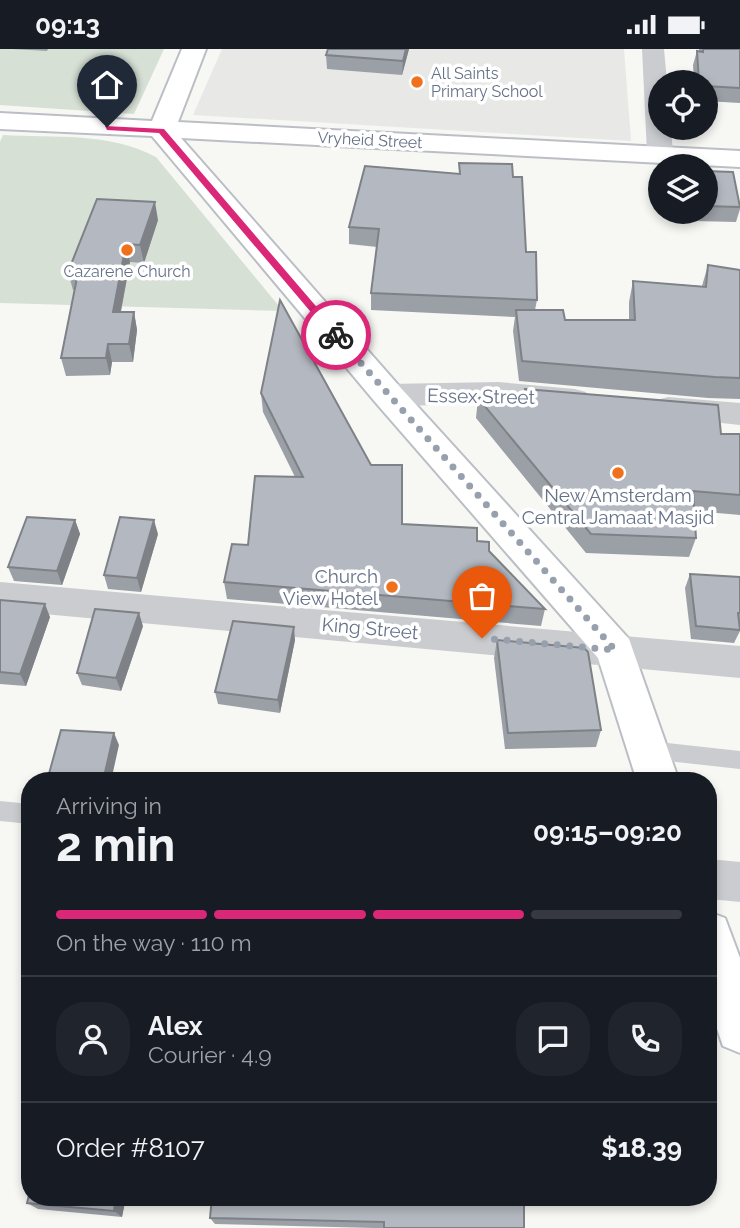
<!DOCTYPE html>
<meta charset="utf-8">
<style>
body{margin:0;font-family:Raleway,sans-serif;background:#20242c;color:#f1f3f6;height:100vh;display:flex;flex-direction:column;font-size:26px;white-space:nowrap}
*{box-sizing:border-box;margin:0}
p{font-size:23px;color:#9ea1a6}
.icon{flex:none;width:38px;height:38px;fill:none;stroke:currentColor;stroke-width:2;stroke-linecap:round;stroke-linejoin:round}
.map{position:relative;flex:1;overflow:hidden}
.details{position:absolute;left:21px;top:723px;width:696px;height:434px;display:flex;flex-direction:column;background:#171b24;border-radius:28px;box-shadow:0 4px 10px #0003}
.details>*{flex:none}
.fabs{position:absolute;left:648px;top:21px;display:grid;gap:14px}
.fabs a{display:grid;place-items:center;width:70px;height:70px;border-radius:50%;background:#171b24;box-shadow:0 4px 10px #0003;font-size:35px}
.pin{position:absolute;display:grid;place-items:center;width:60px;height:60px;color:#fff;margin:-72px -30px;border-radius:50% 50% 50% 0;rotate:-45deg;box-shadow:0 0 7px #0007}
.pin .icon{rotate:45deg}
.courier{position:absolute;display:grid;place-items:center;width:70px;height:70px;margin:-35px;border:5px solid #db2777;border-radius:50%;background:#fff;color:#222;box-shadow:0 2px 9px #0007}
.summary em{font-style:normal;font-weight:700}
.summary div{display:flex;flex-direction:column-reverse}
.summary{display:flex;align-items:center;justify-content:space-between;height:119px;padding:0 35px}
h1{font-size:46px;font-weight:700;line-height:52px}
.bar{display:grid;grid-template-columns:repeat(4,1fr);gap:10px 7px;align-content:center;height:84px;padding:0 35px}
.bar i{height:9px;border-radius:5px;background:#363941}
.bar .selected{background:#db2777}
.bar p{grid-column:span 4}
.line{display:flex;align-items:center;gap:18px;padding:0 35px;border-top:2px solid #363941}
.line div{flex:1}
.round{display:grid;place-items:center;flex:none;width:74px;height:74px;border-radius:28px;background:#20242c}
.status{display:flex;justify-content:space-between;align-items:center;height:49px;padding:0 35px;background:#171b24;direction:ltr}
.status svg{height:19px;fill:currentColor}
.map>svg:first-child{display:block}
.built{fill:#e8e8e7}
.green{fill:#d7e0d5}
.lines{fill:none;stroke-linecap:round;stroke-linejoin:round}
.secondary-casing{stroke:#bbbfc5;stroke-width:4}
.lane{fill:#caccd0;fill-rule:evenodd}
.street{fill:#caccd0;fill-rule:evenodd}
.secondary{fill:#fff;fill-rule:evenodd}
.wall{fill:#9b9fa6}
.shaded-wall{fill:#7e8287}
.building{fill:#b4b9c1;stroke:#7e8287;stroke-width:2}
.route{fill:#db2777}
.done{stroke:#97a1ae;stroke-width:7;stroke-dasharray:0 12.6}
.poi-dot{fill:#f0711c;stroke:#fff;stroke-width:2.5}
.labels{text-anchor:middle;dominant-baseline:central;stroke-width:7;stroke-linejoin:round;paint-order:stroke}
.far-poi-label{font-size:16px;fill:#647288;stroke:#fff;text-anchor:start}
.far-street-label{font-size:16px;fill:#647288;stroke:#fff}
.street-label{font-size:19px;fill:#647288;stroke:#fff}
.poi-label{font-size:19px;fill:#647288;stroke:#fff}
</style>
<div class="status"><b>09:13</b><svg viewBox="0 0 49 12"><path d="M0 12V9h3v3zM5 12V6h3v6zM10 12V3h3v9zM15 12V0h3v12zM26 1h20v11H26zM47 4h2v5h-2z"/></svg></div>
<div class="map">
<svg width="740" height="1179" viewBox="0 0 740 1179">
<rect width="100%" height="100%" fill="#f7f8f4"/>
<path class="built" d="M222,0H624L631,92L193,66Z"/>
<g class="green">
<path d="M0,0H164L134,65L0,56Z"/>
<path d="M3,86C54,89 110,83 156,108L283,262L0,254V93Z"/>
</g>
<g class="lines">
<g class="secondary-casing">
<g id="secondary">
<path d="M182,0H206L178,73L740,102V118L181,89L400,338L629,590L679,732H637L598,609L376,354L152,87L0,80V64L152,72Z"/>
<path d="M709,863L725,869L740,909V1004L723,997L709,957Z"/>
</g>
</g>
<g class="lane">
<path d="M649,692L740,702V720L649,710L642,707L639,701L642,695Z"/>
<path d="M0,752L30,755V775L0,772Z"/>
</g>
<g class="street">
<path d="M642,0H664L667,33H660V79H671L673,104L669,109L660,112L651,109L647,104Z"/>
<path d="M498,333L575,340L586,343L591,351L586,359L575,362L498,355L388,357L377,354L372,346L377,338L388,335Z"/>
<path d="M668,348L740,354V376L657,367L652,359L657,351Z"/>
<path d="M0,533L740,597V629L0,561Z"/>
<path d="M709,810L740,813V853L709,850Z"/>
</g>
<use href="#secondary" class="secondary"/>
</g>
<g class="wall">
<path d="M12,0H48L47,2Z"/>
<path d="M409,0L402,26L327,20L326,6Z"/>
<path d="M699,0H740V54L705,52V33H694L693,16L697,2H699Z"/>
<path d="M459,114L513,128L526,203L537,251L535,261L565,271H629V253L633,232L702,237L708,216L740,221V350L708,349L519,332L513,282L515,268L371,261V244L377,198L349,195V178L459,125Z"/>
<path d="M705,122L740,156V160L736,173L695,172L694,163H705Z"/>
<path d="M158,171L144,214L130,213L121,263H134L137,281L133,313H112L110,326L66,327L61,309L75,241H73L68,223Z"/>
<path d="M525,340L721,385H740V466L695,462L696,489L689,508L586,504L476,369L478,349L523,352Z"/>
<path d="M261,344L402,475L477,492L489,502L545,560L541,577L227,550L224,533L295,428L263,363Z"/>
<path d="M75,471L80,485L62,536L14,532L8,518Z"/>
<path d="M158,485L141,543L108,540L104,526Z"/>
<path d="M690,525L740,528V582L734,594L691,590L685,539Z"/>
<path d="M0,551L50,568L26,637L0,635Z"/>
<path d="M143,577L121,642L82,636L77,624Z"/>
<path d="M295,591L280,664L218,655L215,643Z"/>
<path d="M497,591L601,681L596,698L505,700L494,609Z"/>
<path d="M30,1148H126L122,1168L38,1160L27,1154Z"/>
<path d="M212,1148L524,1179H374L215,1175L210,1169Z"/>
</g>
<g class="shaded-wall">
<path d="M406,0H409L402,26L403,12Z"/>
<path d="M155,153L158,171L144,214L140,196Z"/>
<path d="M126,195L130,213L117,281L113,263Z"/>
<path d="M134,263L137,281L133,313L129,295Z"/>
<path d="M108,295L112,313L110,326L106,309Z"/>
<path d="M75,471L80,485L62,536L57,522Z"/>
<path d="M154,471L158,485L141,543L137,529Z"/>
<path d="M45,555L50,568L26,637L20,625Z"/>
<path d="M139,564L143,577L121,642L116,629Z"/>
<path d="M294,578L295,591L280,664L278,651Z"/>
<path d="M114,684L119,696L111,732H103Z"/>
<path d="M116,1148H126L122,1168L114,1162Z"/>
</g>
<g class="building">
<path d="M328,0H406L403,12L326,6Z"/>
<path d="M703,0H740V39L705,37V33H699L697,2L703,3Z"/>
<path d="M459,114L512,115L513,128H522L526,203H536L537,251L371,244L379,180L349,178L365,117L460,125Z"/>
<path d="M705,122L733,123L740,158L705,157Z"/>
<path d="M97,150L155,153L140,196L126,195L113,263H134L129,295H108L106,309H61L78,224L68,223Z"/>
<path d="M708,216L740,221V329L715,328L522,312L516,261H563L565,271H635L633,232L706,238Z"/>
<path d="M280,251L371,416H402V475L477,479V492L489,493V502L545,560L224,533L232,495L248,496L255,427L303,428L261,344Z"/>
<path d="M525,340L718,356L721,385H740V446L693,442L696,489L591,485L478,349L527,353Z"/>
<path d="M27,468L75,471L57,522L8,518Z"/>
<path d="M120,468L154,471L137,529L104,526Z"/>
<path d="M690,525L740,528V564H738L740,581L696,577Z"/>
<path d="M0,551L45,555L20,625L0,623Z"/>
<path d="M95,560L139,564L116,629L77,624Z"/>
<path d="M233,572L294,578L278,651L215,643Z"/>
<path d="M497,591L584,599L588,603L601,681L508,684Z"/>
<path d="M61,681L114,684L103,732H47Z"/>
<path d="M30,1142V1148H116L114,1162L27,1154Z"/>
<path d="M212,1148H524V1179H384V1173L210,1169Z"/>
</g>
<path class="route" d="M105,77L164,80L339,284V288H332L159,84L107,81Z"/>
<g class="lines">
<path class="done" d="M336,286L615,601L482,589"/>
</g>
<g class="poi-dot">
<circle cx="417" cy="33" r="7"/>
<circle cx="127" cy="201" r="7"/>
<circle cx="618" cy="424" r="7"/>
<circle cx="392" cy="538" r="7"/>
</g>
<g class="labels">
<g class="far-poi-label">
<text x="431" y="24">All Saints<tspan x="431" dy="18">Primary School</tspan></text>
<text x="127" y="222" text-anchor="middle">Cazarene Church</text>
</g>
<g class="far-street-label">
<text transform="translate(370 91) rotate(3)">Vryheid Street</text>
</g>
<g class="street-label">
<text transform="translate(481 347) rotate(1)">Essex Street</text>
<text transform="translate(370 579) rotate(5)">King Street</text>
</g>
<g class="poi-label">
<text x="618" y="446">New Amsterdam<tspan x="618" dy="22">Central Jamaat Masjid</tspan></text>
<text x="378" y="527" text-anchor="end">Church<tspan x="378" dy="22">View Hotel</tspan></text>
</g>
</g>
</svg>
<div class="fabs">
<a><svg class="icon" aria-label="locate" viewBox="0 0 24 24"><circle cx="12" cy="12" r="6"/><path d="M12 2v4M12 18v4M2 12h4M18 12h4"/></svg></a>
<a><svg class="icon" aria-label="layers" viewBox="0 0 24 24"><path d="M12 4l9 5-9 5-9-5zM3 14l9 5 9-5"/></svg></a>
</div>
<div class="pin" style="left:482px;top:589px;background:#ea580c"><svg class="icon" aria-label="bag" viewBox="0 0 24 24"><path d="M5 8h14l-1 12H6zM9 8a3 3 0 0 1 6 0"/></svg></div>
<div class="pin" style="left:107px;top:78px;background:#1f2937"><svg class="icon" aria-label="home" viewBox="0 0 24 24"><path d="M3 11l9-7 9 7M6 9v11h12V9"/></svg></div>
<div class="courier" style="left:336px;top:286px"><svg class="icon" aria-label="bike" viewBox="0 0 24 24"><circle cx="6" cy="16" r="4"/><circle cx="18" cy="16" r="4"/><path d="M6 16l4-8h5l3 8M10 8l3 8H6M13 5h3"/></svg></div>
<section class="details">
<div class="summary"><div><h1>2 min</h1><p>Arriving in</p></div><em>09:15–09:20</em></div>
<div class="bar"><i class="selected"></i><i class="selected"></i><i class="selected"></i><i></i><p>On the way · 110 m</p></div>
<div class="line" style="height:126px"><a class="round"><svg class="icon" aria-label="person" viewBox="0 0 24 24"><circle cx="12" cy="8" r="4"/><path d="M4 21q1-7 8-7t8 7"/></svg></a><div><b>Alex</b><p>Courier · 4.9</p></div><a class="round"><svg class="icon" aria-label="chat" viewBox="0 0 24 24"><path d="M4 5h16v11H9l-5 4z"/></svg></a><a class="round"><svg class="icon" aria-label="phone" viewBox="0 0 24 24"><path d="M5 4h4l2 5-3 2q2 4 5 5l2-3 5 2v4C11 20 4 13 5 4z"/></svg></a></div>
<div class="line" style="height:91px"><div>Order #8107</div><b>$18.39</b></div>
</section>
</div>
